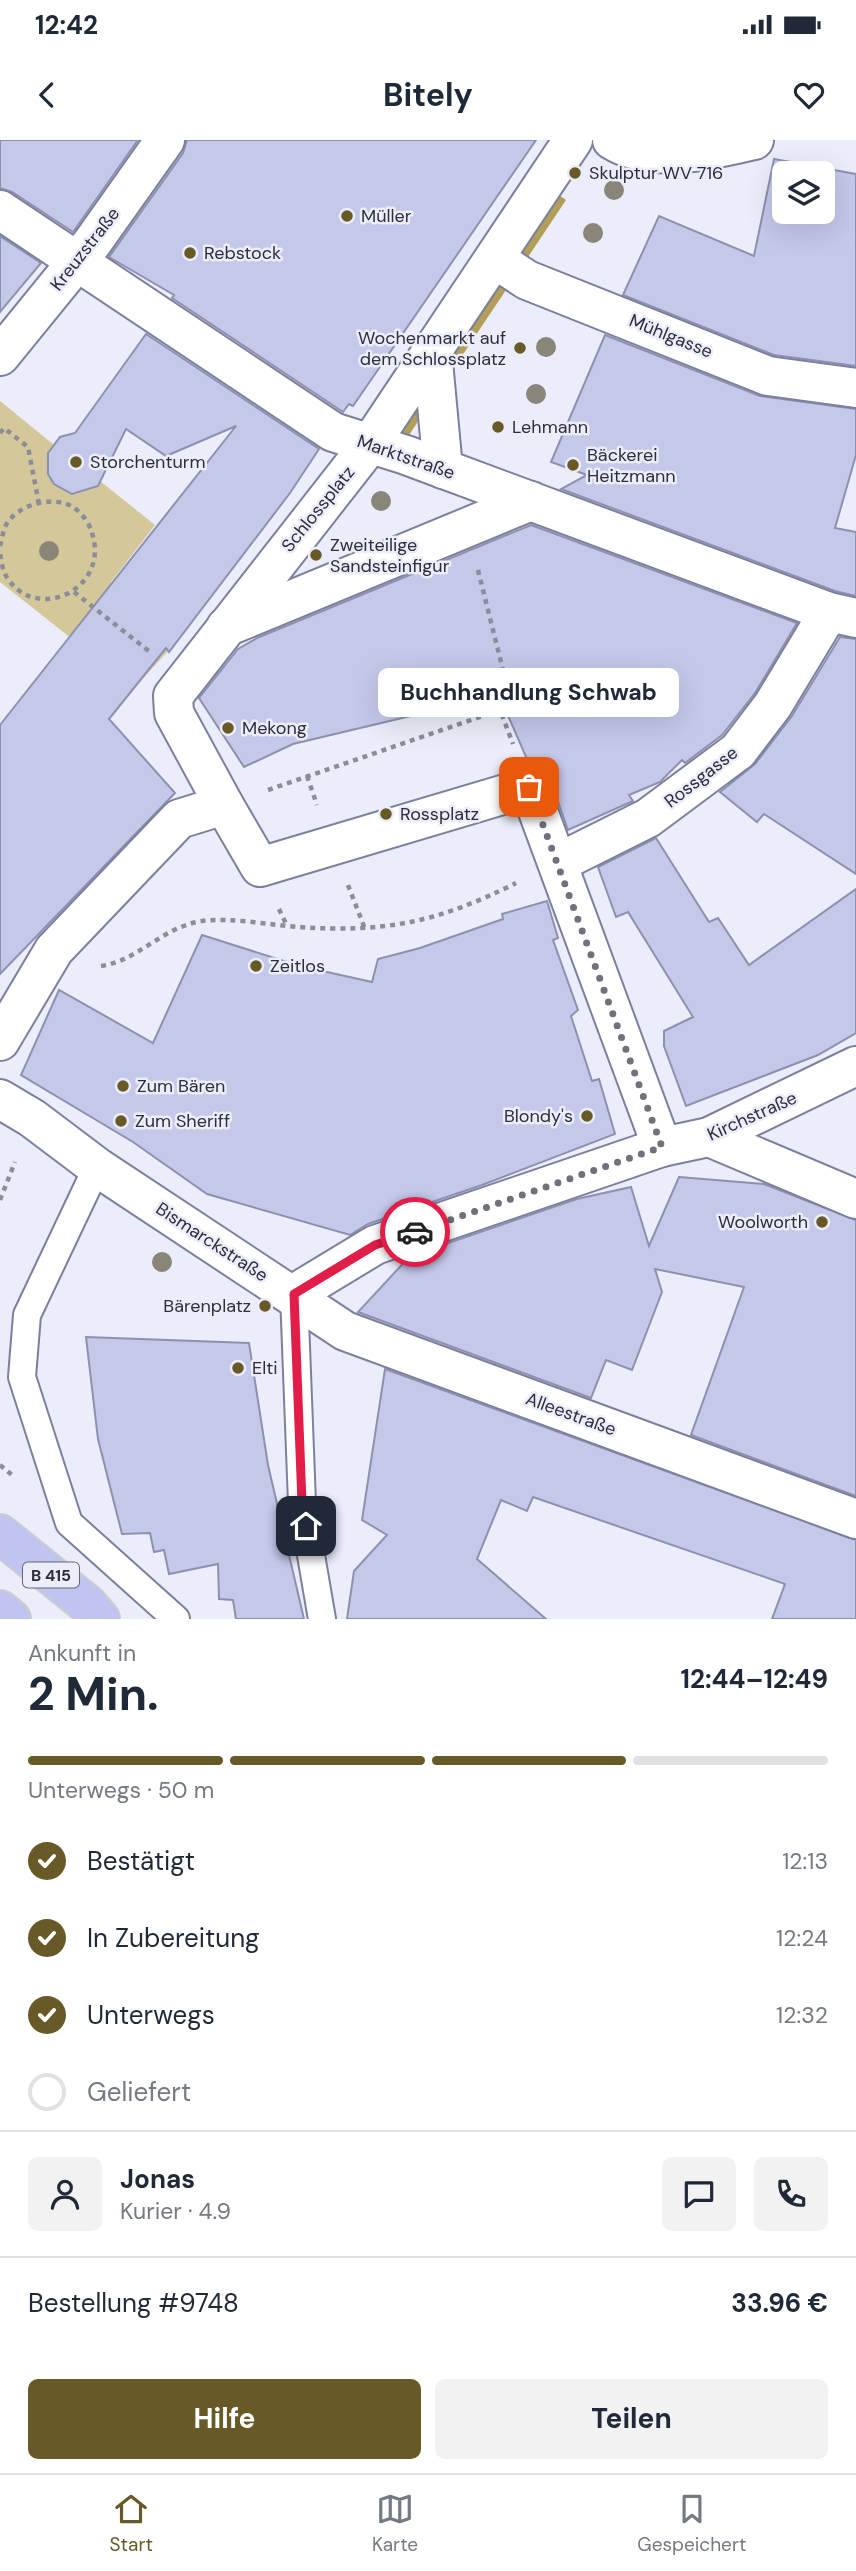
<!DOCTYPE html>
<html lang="de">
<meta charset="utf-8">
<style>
body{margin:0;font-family:"DM Sans",sans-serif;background:#f2f2f3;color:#1f2937;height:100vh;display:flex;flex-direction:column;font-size:26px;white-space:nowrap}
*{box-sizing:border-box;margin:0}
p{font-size:23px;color:#747a83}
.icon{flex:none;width:38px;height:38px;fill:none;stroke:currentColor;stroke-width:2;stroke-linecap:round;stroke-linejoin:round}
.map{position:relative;height:1479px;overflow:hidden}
.sheet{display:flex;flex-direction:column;background:#fff;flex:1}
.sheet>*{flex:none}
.fabs{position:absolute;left:772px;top:21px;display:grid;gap:14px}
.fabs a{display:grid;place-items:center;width:63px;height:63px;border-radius:10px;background:#fff;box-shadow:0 7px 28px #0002;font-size:35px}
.pin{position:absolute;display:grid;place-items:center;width:60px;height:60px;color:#fff;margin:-30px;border-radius:14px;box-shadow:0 4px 10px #0006}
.courier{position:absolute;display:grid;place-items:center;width:70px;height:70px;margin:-35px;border:5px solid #e11d48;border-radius:50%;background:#fff;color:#222;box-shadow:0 2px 9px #0007}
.bubble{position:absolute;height:49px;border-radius:10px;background:#fff;box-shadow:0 7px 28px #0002;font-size:23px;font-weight:700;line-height:49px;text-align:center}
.head em{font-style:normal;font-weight:700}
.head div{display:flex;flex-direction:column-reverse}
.head{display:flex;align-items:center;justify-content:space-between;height:119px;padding:0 28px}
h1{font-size:46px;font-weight:700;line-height:52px}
.bar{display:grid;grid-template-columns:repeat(4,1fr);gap:10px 7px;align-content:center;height:84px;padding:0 28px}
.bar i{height:9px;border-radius:5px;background:#e0e1e3}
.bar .selected{background:#675a27}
.bar p{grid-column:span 4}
.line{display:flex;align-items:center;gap:18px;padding:0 28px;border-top:2px solid #e0e1e3}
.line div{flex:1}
.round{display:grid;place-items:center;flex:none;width:74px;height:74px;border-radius:10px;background:#f2f2f3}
ol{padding:0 28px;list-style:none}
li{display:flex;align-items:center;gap:21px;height:77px}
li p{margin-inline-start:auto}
li .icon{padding:7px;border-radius:50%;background:#675a27;color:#fff;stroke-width:4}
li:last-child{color:#747a83}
li i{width:38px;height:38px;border:4px solid #e0e1e3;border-radius:50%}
.primary-button{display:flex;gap:14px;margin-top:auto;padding:14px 28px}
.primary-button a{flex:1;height:80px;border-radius:10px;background:#675a27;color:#fff;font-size:28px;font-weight:700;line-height:80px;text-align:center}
.primary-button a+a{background:#f2f2f3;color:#1f2937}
.status{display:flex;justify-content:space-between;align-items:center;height:49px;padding:0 35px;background:#fff;direction:ltr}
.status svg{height:19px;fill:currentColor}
header{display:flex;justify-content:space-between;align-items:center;height:91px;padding:0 28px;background:#fff;font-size:32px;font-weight:700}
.tab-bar{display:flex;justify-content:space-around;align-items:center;height:98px;border-top:2px solid #e0e1e3;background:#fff;font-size:19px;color:#747a83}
.tab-bar a{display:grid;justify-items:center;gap:4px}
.tab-bar .selected{color:#675a27}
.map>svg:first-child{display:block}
.green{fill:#d4c89a}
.water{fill:#b29e57}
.building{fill:#c4c8e9;stroke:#8d91af;stroke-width:2;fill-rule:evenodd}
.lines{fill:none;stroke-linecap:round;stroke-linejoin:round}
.service-casing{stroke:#7c809e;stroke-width:30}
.pedestrian-casing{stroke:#7c809e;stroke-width:42}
.minor-casing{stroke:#7c809e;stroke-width:42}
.primary-casing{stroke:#cccdd0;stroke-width:42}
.path{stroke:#8b8d99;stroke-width:4.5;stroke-dasharray:5 5;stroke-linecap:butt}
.service{stroke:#fff;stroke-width:26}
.pedestrian{stroke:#fff;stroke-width:38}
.minor{stroke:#fff;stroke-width:38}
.primary{stroke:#bfc4f1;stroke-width:38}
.tree{fill:#898579}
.done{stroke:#6f717d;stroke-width:7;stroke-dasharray:0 12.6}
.route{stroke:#e11d48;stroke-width:9}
.poi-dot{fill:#675a27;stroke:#ebedfa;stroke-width:2.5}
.labels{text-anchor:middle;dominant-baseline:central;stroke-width:5;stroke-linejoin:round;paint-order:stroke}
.shield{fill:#ebedfa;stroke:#656774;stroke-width:2}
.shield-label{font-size:16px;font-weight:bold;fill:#2c2e3a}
.poi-label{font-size:18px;fill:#2c2e3a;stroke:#ebedfa;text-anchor:start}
.street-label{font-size:18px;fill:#2c2e3a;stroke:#ebedfa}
</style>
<div class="status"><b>12:42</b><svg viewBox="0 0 49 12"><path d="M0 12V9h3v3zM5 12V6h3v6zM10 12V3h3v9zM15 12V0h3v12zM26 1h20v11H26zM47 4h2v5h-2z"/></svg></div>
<header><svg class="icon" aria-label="back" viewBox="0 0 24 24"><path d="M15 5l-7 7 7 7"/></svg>Bitely<svg class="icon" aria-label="heart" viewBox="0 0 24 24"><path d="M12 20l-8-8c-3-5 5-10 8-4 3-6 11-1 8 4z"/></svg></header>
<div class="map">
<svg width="856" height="1479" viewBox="0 0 856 1479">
<rect width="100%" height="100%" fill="#ebedfa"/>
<path class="green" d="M0,261L54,305C39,326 50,346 72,353L92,349L100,341L155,385L111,442L181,497L134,548L0,442Z"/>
<g class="water">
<path d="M556,53L566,60L524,123L513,116Z"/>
<path d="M499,137L510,144L407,298L397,291Z"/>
</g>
<g class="building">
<path d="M0,0H138L73,92L12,52L0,48Z"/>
<path d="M187,0H536L353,266L349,264L343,272L172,158L174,155L109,117L183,13Z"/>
<path d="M774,19L856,34V226L774,215L623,155L659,76L754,116ZM784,33H822V72H784Z"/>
<path d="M0,96L41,123L0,172Z"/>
<path d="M146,194L319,309L290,353L169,512L166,508L109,579L175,653L0,834V585L236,286L166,316L126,289L98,346L72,354L54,344L48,334V313L60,297L75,293Z"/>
<path d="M605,195L760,256L856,269V315L835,388L856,392V456L835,451L561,349L587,335L551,322Z"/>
<path d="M531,385L797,483L755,553L722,595L685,623L682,620L660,642L629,655L633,661L568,690L550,639L543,630L530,626L499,555L293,604L244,627L199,558L238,509L257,498Z"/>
<path d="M840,497L856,499V734L764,674L757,682L720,652L755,624L792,576Z"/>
<path d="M656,698L709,782L718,778L749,825L856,749V893L818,915L686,966L664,906V891L693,877L628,772L616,777L598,727Z"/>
<path d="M547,761L558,798L553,800L578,870L571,876L592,941L599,939L615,994L482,1045L368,1084L350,1095L207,1054L133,1002L21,935L59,850L153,903L202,795L300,826L372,842L378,819L420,808L503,779L502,774Z"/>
<path d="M679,1037L764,1044L856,1080V1356L691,1295L744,1147L655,1129L662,1152L632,1230L606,1220L591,1258L358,1172L410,1116L577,1059L631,1047L649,1106Z"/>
<path d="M86,1197L249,1203L268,1325L304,1479H236L233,1460L219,1459L218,1424L169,1434L164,1410L154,1412L150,1393L122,1394L98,1299Z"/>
<path d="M385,1229L856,1400V1479H772L785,1444L533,1357L527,1371L501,1360L477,1419L546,1479H347L354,1431L387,1395L362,1380Z"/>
</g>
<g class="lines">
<g class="service-casing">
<g id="service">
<path d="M97,1027L27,1175L22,1237L69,1383L176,1479"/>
<path d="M294,1154L302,1363L322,1479"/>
</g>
</g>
<g class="pedestrian-casing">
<g id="pedestrian">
<path d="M612,0C652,25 712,10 754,0"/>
<path d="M0,70L333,292L406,315L829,472L856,478"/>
<path d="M495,119L527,140L768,236L856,248"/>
<path d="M432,211L443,329"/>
<path d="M0,216L92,103L165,0"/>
<path d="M226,487L531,361"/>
<path d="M224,665L174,573L173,556L370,304L573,0"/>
<path d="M558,723L648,678L738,611L773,565L829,472"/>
</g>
</g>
<g class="minor-casing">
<g id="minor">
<path d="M0,901L54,810L179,679L224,665L260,727L529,647L662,1007"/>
<path d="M0,959L32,978L97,1027L345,1191L856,1379"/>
<path d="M709,997L856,1059"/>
<path d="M294,1154L375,1105L662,1007L709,997L856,926"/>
</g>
</g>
<g class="primary-casing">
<g id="primary">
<path d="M0,1394L87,1464L100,1479"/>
<path d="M0,1470L11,1479"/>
</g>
</g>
<g class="path">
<path d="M0,293L4,288L28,307L39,364"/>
<path d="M0,406C2,399 3,391 6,385C18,364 52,355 73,367C81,372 90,384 92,393C111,451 32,485 5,434C2,428 1,419 0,413"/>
<path d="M478,430L508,550L500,570"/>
<path d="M74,452L150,512"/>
<path d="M307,636L317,665"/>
<path d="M268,650L500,570L513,604"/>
<path d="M348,745L365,789"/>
<path d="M279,769L287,786"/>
<path d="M101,826C138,821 162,787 202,781C229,777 270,785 299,787C386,793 438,782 516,743"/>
<path d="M0,1060L15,1022"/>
<path d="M0,1325L12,1335"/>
</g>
<use href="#service" class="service"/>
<use href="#pedestrian" class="pedestrian"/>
<use href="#minor" class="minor"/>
<use href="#primary" class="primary"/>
</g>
<g class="tree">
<circle cx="614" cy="50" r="10"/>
<circle cx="593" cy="93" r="10"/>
<circle cx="546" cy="207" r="10"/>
<circle cx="536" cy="254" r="10"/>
<circle cx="381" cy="361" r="10"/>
<circle cx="49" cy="411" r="10"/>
<circle cx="162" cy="1122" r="10"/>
</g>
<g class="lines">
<path class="done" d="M415,1092L662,1007L529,647"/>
<path class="route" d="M306,1386L302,1363L294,1154L375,1105L415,1092"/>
</g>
<g class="poi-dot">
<circle cx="575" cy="33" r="7"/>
<circle cx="347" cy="76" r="7"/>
<circle cx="190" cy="113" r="7"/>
<circle cx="520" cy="208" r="7"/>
<circle cx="498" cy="287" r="7"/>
<circle cx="76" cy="322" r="7"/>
<circle cx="573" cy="325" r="7"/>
<circle cx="316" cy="415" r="7"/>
<circle cx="228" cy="588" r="7"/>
<circle cx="386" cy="674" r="7"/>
<circle cx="256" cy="826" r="7"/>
<circle cx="123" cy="946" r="7"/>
<circle cx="587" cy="976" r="7"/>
<circle cx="121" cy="981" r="7"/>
<circle cx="822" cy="1082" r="7"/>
<circle cx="265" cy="1166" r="7"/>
<circle cx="238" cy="1228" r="7"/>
</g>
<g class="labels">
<rect class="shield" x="23" y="1422.5" width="56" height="25" rx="5"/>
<g class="shield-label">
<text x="51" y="1435">B 415</text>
</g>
<g class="poi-label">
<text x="589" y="33">Skulptur WV 716</text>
<text x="361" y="76">Müller</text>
<text x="204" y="113">Rebstock</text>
<text x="506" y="198" text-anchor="end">Wochenmarkt auf<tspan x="506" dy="21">dem Schlossplatz</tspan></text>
<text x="512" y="287">Lehmann</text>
<text x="587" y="315">Bäckerei<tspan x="587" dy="21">Heitzmann</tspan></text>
<text x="90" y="322">Storchenturm</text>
<text x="330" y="405">Zweiteilige<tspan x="330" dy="21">Sandsteinfigur</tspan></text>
<text x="242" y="588">Mekong</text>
<text x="400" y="674">Rossplatz</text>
<text x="270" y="826">Zeitlos</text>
<text x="137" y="946">Zum Bären</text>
<text x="573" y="976" text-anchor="end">Blondy's</text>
<text x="135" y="981">Zum Sheriff</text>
<text x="808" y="1082" text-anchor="end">Woolworth</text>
<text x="251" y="1166" text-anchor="end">Bärenplatz</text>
<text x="252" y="1228">Elti</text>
</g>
<g class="street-label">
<text transform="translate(85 109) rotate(-52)">Kreuzstraße</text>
<text transform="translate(671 196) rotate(22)">Mühlgasse</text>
<text transform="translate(406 317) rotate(19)">Marktstraße</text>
<text transform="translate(318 369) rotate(-51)">Schlossplatz</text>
<text transform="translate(701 637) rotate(-38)">Rossgasse</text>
<text transform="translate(752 976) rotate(-24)">Kirchstraße</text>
<text transform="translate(212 1102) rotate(33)">Bismarckstraße</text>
<text transform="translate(571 1274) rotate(20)">Alleestraße</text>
</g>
</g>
</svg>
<div class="fabs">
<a><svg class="icon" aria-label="layers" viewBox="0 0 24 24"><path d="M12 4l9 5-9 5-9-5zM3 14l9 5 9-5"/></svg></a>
</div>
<div class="pin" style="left:529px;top:647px;background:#ea580c"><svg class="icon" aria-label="bag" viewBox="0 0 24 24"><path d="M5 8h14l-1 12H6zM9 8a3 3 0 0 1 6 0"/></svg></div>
<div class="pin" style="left:306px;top:1386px;background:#1f2937"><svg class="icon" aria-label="home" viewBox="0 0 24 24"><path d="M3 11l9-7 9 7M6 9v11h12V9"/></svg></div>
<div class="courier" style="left:415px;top:1092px"><svg class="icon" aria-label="car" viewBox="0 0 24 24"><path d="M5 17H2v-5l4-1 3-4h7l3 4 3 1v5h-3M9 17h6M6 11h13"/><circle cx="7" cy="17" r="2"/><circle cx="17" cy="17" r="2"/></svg></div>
<div class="bubble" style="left:378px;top:528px;width:301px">Buchhandlung Schwab</div>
</div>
<section class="sheet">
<div class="head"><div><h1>2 Min.</h1><p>Ankunft in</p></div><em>12:44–12:49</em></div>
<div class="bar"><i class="selected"></i><i class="selected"></i><i class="selected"></i><i></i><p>Unterwegs · 50 m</p></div>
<ol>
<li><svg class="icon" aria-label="check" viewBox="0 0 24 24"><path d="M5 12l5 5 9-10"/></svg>Bestätigt<p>12:13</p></li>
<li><svg class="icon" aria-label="check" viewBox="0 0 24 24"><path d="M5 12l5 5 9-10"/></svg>In Zubereitung<p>12:24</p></li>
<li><svg class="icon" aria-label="check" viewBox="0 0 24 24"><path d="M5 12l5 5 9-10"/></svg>Unterwegs<p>12:32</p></li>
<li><i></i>Geliefert</li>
</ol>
<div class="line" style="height:126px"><a class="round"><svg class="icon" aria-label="person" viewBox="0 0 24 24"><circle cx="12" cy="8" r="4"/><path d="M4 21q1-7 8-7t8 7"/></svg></a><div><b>Jonas</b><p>Kurier · 4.9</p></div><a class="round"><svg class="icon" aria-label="chat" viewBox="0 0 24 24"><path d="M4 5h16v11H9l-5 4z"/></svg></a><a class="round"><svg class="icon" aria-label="phone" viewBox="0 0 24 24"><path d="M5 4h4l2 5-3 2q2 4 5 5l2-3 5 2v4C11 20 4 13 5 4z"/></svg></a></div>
<div class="line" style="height:91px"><div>Bestellung #9748</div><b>33.96 €</b></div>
<div class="primary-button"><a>Hilfe</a><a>Teilen</a></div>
</section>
<nav class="tab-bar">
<a class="selected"><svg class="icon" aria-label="home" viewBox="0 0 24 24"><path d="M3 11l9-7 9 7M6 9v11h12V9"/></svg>Start</a>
<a><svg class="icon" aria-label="map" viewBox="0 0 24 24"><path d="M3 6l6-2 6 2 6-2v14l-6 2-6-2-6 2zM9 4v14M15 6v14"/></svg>Karte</a>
<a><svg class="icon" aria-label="saved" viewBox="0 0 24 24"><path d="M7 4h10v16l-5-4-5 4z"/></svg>Gespeichert</a>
</nav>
